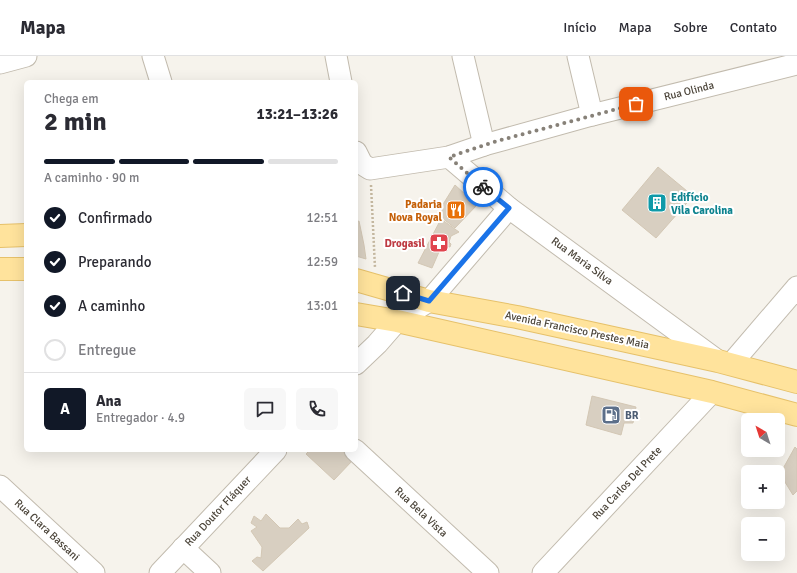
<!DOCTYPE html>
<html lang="pt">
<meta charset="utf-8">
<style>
body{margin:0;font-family:Signika,sans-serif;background:#f7f7f7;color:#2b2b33;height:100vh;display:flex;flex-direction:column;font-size:15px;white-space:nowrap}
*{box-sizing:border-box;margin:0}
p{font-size:13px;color:#7c7c81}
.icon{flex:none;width:22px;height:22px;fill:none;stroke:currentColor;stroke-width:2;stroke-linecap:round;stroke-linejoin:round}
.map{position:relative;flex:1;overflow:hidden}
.sheet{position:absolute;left:24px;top:24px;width:334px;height:372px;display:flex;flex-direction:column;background:#fff;border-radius:6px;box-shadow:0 4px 16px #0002}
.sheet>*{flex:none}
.needle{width:26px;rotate:321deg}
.fabs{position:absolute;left:741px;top:357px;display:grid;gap:8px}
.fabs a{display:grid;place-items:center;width:44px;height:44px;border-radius:6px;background:#fff;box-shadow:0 4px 16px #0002;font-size:20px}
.pin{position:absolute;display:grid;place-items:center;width:34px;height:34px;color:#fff;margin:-17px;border-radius:8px;box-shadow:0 2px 6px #0006}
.courier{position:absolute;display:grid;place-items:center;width:40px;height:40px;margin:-20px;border:3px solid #1a73e8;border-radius:50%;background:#fff;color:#222;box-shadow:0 1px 5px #0007}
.headline em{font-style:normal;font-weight:700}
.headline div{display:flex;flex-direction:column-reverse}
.headline{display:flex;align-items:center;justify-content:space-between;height:68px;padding:0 20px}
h1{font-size:26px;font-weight:700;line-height:30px}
.bar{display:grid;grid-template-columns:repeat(4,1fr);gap:6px 4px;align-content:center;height:48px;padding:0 20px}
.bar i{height:5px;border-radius:3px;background:#e1e1e2}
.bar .active{background:#111827}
.bar p{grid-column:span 4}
.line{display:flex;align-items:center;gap:10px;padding:0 20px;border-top:1px solid #e1e1e2}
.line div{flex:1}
.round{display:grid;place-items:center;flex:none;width:42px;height:42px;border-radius:6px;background:#f7f7f7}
ol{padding:0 20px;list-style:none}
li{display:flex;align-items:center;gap:12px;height:44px}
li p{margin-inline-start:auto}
li .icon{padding:4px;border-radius:50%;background:#111827;color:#fff;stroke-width:4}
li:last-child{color:#7c7c81}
li i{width:22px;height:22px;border:2px solid #e1e1e2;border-radius:50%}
header{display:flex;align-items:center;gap:24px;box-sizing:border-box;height:56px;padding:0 20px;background:#fff;border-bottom:1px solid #e1e1e2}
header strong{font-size:19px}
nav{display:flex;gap:22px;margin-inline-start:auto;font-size:14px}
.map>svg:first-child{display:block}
.building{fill:#d8cfc1;stroke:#d3c7b4}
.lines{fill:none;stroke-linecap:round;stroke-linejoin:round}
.minor-casing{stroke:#c2bbae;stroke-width:23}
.major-casing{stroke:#e6c16a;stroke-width:24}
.path{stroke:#c4b79f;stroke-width:2.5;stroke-dasharray:2 2;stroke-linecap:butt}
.minor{stroke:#fff;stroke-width:21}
.major{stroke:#ffe39c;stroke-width:22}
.done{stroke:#878178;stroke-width:4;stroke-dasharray:0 7.2}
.route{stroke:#1a73e8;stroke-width:5}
.labels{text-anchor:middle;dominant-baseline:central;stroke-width:4;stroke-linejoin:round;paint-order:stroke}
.street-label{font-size:11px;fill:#4b4439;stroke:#fff}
.culture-label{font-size:11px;font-weight:bold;fill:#0d838f;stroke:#fff;text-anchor:start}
.food-label{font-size:11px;font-weight:bold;fill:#c56008;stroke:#fff;text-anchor:end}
.health-label{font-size:11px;font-weight:bold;fill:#be3a42;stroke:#fff;text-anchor:end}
.service-label{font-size:11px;font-weight:bold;fill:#4e5e75;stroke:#fff;text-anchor:start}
</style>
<header>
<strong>Mapa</strong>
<nav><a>Início</a><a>Mapa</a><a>Sobre</a><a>Contato</a></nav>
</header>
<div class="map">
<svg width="797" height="517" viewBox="0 0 797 517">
<rect width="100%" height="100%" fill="#f6f3ec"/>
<g class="building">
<path d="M658,111L693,140L656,182L622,154Z"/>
<path d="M455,129L477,149L455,172L437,158Z"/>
<path d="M441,163L459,176L451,180L449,186L451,188L450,191L442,189L432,212L418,207Z"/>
<path d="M359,165L364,189L366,203L356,200V166Z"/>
<path d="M592,340L636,351L633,367H624L621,379L586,369Z"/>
<path d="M795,391L797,393V435L793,439L780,418Z"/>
<path d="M310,394H346L352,405L334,424L306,398Z"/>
<path d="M266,458L280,472H289L298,463L302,468L307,466L309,472L263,515L252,505L257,501L261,502L262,491L251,475L257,471L251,467L254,460L261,465Z"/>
</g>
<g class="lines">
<g class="minor-casing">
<g id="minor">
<path d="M153,0L161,26"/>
<path d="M336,0L341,26"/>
<path d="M463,0L484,89"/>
<path d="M578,0L592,59"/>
<path d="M0,7L26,0"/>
<path d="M356,96L362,108L370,113L449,101L484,89L592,59L797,8"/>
<path d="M449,101L509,152L718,305"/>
<path d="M356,308L377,288L397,265L429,245L509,152"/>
<path d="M731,308L797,231"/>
<path d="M355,394L488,517"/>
<path d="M0,430L94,517"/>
<path d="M183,492L210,517"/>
<path d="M160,517L276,394"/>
<path d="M543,517L712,336"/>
</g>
</g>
<g class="major-casing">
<g id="major">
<path d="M0,180L26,179"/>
<path d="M0,213H26"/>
<path d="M356,224L429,245L517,261L718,305L797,326"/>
<path d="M356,258L397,265L712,336L797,359"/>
</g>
</g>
<path class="path" d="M371,129L375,212"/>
<use href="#minor" class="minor"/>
<use href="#major" class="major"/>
</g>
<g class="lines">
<path class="done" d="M483,131L449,101L497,85L636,48"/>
<path class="route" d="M403,237L429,245L509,152L483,131"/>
</g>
<defs>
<g id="building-square" transform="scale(1)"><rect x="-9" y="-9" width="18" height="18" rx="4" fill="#0f9aa8" stroke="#fff"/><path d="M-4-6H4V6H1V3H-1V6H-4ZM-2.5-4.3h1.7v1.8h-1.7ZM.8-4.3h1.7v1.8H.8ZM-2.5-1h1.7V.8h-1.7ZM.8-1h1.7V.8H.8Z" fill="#fff"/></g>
<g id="restaurant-square" transform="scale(1)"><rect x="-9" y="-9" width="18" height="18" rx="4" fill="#e8710a" stroke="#fff"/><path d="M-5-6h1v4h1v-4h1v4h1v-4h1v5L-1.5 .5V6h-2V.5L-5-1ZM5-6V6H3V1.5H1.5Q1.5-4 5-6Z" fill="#fff"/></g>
<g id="pharmacy-square" transform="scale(1)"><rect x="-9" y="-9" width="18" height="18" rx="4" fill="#e0444e" stroke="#fff"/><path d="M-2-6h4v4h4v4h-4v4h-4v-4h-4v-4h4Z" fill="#fff"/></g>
<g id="fuel-square" transform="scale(1)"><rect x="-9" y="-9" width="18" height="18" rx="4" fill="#5c6f8a" stroke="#fff"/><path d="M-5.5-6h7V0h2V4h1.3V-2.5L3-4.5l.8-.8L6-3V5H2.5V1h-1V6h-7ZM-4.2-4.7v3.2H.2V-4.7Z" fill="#fff"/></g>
</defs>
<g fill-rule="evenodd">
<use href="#building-square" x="657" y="147"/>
<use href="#restaurant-square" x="456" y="154"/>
<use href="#pharmacy-square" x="439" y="187"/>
<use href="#fuel-square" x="611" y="359"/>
</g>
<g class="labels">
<g class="street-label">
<text transform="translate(689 35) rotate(-14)">Rua Olinda</text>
<text transform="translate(582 205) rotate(36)">Rua Maria Silva</text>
<text transform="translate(577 274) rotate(12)">Avenida Francisco Prestes Maia</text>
<text transform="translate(627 427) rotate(-47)">Rua Carlos Del Prete</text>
<text transform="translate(218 455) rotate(-47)">Rua Doutor Fláquer</text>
<text transform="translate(421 456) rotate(43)">Rua Bela Vista</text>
<text transform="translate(47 474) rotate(43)">Rua Clara Bassani</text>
</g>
<g class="culture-label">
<text x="671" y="141">Edifício<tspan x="671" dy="13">Vila Carolina</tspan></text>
</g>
<g class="food-label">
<text x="442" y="148">Padaria<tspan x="442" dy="13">Nova Royal</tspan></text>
</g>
<g class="health-label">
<text x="425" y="187">Drogasil</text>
</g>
<g class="service-label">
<text x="625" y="359">BR</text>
</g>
</g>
</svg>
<div class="fabs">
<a><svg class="needle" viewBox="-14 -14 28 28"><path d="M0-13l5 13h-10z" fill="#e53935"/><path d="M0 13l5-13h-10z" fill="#7c7c81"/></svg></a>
<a>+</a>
<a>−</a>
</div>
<div class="pin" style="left:636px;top:48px;background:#ea580c"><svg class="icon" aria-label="bag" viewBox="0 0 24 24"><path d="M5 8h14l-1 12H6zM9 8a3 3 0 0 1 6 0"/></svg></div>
<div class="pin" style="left:403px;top:237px;background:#1f2937"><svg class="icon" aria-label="home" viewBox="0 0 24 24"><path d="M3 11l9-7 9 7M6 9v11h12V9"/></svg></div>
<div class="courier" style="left:483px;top:131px"><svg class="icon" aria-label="bike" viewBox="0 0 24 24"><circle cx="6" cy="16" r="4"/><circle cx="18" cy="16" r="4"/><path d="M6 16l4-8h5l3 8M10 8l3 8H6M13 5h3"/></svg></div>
<section class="sheet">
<div class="headline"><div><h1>2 min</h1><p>Chega em</p></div><em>13:21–13:26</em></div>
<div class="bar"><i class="active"></i><i class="active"></i><i class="active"></i><i></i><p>A caminho · 90 m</p></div>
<ol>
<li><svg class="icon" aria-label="check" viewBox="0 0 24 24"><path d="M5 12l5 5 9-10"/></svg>Confirmado<p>12:51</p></li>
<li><svg class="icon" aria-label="check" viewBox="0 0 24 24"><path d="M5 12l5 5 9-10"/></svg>Preparando<p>12:59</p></li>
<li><svg class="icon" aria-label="check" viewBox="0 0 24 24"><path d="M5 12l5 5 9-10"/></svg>A caminho<p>13:01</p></li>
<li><i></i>Entregue</li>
</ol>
<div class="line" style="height:72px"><b class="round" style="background:#111827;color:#fff">A</b><div><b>Ana</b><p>Entregador · 4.9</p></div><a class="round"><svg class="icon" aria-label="chat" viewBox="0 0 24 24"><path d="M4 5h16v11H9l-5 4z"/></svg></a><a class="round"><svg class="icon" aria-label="phone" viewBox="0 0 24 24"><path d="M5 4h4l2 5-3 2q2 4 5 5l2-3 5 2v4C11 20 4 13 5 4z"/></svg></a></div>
</section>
</div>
